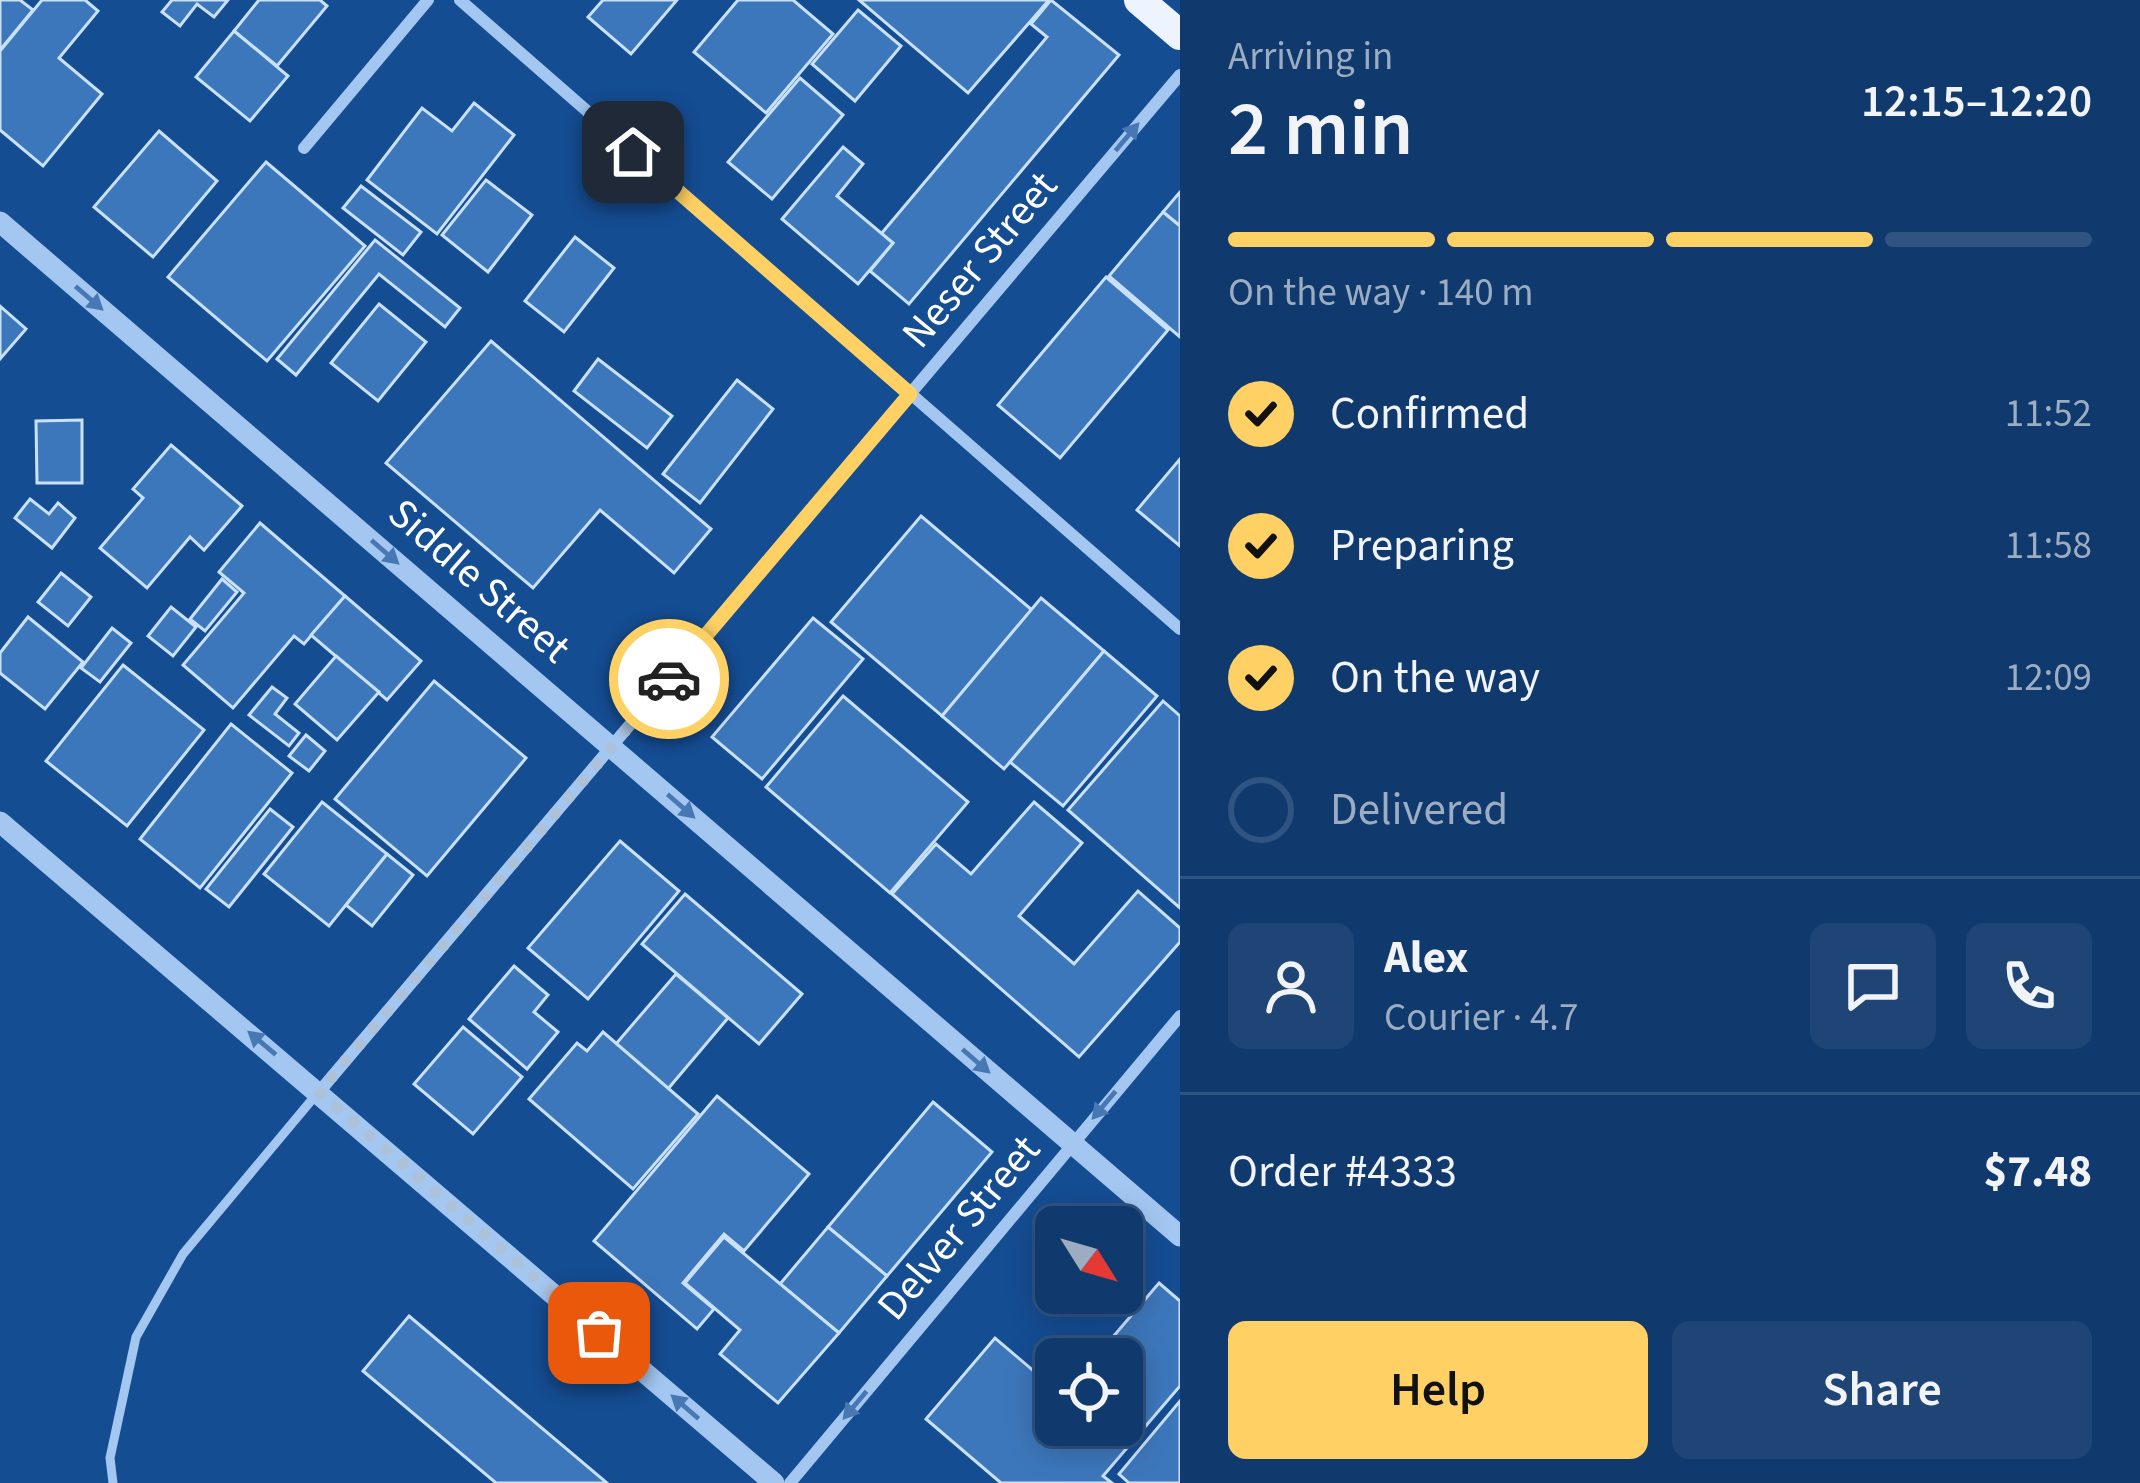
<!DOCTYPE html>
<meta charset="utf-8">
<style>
body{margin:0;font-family:"Source Sans 3",sans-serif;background:#1e4576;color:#f1f3f6;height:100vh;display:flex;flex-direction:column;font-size:45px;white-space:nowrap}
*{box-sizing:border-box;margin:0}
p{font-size:39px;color:#9cadc2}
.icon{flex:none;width:66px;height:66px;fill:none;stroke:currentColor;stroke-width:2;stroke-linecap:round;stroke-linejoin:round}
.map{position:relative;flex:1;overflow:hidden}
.drawer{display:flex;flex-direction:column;background:#103a6e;width:960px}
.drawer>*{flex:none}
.needle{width:78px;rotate:127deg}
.buttons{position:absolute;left:1035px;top:1206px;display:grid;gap:24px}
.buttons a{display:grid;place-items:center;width:108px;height:108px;border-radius:18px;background:#103a6e;box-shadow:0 6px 30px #0003,0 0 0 3px #305481;font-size:60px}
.pin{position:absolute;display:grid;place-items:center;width:102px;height:102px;color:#fff;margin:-51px;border-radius:24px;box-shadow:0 6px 18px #0006}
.courier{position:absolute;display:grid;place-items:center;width:120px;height:120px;margin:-60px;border:9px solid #ffd063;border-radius:50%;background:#fff;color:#222;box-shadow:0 3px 15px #0007}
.overview em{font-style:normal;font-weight:600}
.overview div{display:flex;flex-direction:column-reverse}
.overview{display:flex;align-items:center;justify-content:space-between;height:204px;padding:0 48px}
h1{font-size:78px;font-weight:600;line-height:90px}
.bar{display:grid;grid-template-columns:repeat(4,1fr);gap:18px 12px;align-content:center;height:144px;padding:0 48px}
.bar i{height:15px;border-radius:9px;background:#305481}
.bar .active{background:#ffd063}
.bar p{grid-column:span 4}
.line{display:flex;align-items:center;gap:30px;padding:0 48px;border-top:3px solid #305481}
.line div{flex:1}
.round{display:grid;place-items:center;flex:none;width:126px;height:126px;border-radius:18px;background:#1e4576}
ol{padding:0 48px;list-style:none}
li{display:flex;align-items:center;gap:36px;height:132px}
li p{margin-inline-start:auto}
li .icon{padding:12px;border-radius:50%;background:#ffd063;color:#111;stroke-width:4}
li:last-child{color:#9cadc2}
li i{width:66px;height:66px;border:6px solid #305481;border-radius:50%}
.primary-button{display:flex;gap:24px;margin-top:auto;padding:24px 48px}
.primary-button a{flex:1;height:138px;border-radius:18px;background:#ffd063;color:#111;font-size:48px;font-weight:600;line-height:138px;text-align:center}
.primary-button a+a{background:#1e4576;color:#f1f3f6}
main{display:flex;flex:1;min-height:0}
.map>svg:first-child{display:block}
.building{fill:#3d77bb;stroke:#cae1fc;stroke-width:3}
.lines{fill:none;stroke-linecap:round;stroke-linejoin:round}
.service{stroke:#a3c7f1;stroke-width:9}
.minor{stroke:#a3c7f1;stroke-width:12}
.tertiary{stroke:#a3c7f1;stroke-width:21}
.primary{stroke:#edf4ff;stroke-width:30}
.oneway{fill:#4778b4}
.done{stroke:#adc1d9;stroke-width:12;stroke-dasharray:0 21.6}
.route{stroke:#ffd063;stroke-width:15}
.labels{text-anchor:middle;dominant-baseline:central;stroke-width:9;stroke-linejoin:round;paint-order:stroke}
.street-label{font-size:42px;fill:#fff;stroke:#154d93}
</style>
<main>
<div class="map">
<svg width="1180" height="1483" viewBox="0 0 1180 1483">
<rect width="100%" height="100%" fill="#154d93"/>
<g class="building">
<path d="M0,0H20L33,10L0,50Z"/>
<path d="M42,0H85L98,11L59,58L102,94L43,166L0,130V51Z"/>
<path d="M172,0H228L214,17L197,4L180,26L162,12Z"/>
<path d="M259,0H320L327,6L277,66L234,31Z"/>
<path d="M603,0H677L631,54L588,17Z"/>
<path d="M738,0H793L833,34L766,113L694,52Z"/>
<path d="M859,0H1049L968,93Z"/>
<path d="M1051,0L1119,55L909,304L870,271L893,243L881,234L1047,37L1031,24Z"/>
<path d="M858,10L901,46L855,101L812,64Z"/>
<path d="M234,31L288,76L250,121L196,77Z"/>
<path d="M800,78L843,115L772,199L728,162Z"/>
<path d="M474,103L514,135L437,234L367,180L422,108L452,131Z"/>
<path d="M159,131L217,181L153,257L94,207Z"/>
<path d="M843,147L863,164L837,196L893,243L858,284L782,219Z"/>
<path d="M266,162L365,246L267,361L168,277Z"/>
<path d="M486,180L532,215L488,272L442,235Z"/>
<path d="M361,186L421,232L403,255L343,208Z"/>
<path d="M1180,192V226L1163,212Z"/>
<path d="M1163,212L1180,226V337L1109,276Z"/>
<path d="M575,237L614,268L564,332L525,301Z"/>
<path d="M375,240L460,308L445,327L379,274L296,375L277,359Z"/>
<path d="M1106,277L1168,330L1060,458L998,405Z"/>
<path d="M379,304L426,342L378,401L331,363Z"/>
<path d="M0,306L26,329L0,359Z"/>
<path d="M491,341L711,529L674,573L600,510L533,588L386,463Z"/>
<path d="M598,359L672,416L647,448L574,391Z"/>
<path d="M737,380L773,409L700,503L663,474Z"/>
<path d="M82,420V483H37L36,421Z"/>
<path d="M171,445L242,506L204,550L190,537L147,588L100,548L143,498L133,489Z"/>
<path d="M1180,459V546L1137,510Z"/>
<path d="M30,499L49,514L58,503L75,518L52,548L15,518Z"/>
<path d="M921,516L1032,610L942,716L831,622Z"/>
<path d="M260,523L345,596L304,644L294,636L233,708L183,665L244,593L219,572Z"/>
<path d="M61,573L91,597L68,626L38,602Z"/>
<path d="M222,579L237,592L205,631L190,619Z"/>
<path d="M345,596L421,661L387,700L311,635Z"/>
<path d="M1041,598L1104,651L1004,769L942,716Z"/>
<path d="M171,607L196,627L173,656L148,636Z"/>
<path d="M28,617L83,662L45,709L0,673V653Z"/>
<path d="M813,618L863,659L762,779L712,737Z"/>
<path d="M112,628L131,643L100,682L81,668Z"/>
<path d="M1104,651L1157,696L1063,806L1010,762Z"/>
<path d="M336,656L379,692L337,740L295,704Z"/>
<path d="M123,665L204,730L127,826L46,761Z"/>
<path d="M434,681L526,758L427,876L335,799Z"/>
<path d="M272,687L287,698L275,714L299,733L289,746L249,715Z"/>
<path d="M843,696L968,802L890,893L766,787Z"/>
<path d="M1163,701L1180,716V908L1068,810Z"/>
<path d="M231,724L292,773L200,888L140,839Z"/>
<path d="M306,735L325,751L309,771L289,756Z"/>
<path d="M322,802L387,854L329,926L264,874Z"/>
<path d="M1034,802L1082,843L1019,916L1074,964L1138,891L1180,928V942L1079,1057L892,894L936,844L971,874Z"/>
<path d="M270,809L293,827L229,907L206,889Z"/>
<path d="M620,841L679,891L588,999L528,948Z"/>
<path d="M387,854L413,875L372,926L346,905Z"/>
<path d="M685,894L802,994L759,1044L642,944Z"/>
<path d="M514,966L548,995L534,1012L558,1032L527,1069L469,1019Z"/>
<path d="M676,974L728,1018L667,1090L615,1045Z"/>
<path d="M463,1027L522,1077L473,1134L414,1084Z"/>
<path d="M603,1032L698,1114L633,1189L529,1099L577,1043L587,1051Z"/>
<path d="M717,1096L809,1174L744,1251L724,1234L683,1283L714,1309L697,1329L594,1241Z"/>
<path d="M933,1102L992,1152L887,1276L828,1227Z"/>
<path d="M828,1227L887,1276L839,1333L780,1284Z"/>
<path d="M724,1237L839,1333L778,1403L720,1354L740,1330L685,1283Z"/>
<path d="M1159,1283L1180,1301V1386L1103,1476L1112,1483H1001L926,1419L995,1338L1056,1390V1425H1122V1359H1094Z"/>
<path d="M409,1316L607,1483H496L363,1371Z"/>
<path d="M1180,1401V1483H1129L1119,1474Z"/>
</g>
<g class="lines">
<path class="service" d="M113,1483L110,1458L136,1337L183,1254L315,1096"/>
<g class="minor">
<path d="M460,0L1180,629"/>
<path d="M304,148L428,0"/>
<path d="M319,1092L1180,75"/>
<path d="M790,1483L1180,1016"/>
</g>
<g class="tertiary">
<path d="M0,222L1180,1236"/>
<path d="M0,822L774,1483"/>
</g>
<path class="primary" d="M1139,0L1180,35"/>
</g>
<defs><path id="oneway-solid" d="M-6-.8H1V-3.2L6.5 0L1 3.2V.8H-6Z" transform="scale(3)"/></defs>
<g class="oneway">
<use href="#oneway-solid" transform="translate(1127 137) rotate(-50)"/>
<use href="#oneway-solid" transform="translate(89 298) rotate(41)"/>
<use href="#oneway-solid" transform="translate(385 552) rotate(41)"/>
<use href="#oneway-solid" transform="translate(681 806) rotate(41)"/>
<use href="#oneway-solid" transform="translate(262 1043) rotate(-140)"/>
<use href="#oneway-solid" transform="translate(976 1061) rotate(41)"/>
<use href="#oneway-solid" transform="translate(1104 1105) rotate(130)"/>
<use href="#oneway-solid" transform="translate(855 1405) rotate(130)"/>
<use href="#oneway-solid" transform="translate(685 1407) rotate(-139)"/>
</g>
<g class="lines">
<path class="done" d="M599,1333L319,1092L669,679"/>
<path class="route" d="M633,152L910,394L669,679"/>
</g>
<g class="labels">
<g class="street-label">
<text transform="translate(980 260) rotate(-50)">Neser Street</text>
<text transform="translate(479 581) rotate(41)">Siddle Street</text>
<text transform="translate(959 1228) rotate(-50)">Delver Street</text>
</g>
</g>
</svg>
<div class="buttons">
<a><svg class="needle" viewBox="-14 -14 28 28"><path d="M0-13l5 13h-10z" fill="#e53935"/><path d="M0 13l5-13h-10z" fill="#9cadc2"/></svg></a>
<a><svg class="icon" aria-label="locate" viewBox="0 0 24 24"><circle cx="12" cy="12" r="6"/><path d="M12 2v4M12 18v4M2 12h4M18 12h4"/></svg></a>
</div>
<div class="pin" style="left:599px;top:1333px;background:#ea580c"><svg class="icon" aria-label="bag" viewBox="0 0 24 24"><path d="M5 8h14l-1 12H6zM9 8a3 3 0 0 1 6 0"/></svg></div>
<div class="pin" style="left:633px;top:152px;background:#1f2937"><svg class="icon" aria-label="home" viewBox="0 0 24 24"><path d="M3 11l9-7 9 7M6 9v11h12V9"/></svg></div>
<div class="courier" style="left:669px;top:679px"><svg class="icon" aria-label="car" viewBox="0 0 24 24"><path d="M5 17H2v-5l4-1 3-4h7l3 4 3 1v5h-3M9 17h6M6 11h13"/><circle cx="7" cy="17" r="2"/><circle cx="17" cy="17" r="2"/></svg></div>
</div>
<section class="drawer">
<div class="overview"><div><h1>2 min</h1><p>Arriving in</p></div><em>12:15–12:20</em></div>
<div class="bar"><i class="active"></i><i class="active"></i><i class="active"></i><i></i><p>On the way · 140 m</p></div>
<ol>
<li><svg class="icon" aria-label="check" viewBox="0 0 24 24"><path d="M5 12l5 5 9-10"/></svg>Confirmed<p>11:52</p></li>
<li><svg class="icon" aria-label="check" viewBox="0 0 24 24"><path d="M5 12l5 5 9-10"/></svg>Preparing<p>11:58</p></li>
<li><svg class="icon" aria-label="check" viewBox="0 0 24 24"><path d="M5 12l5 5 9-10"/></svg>On the way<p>12:09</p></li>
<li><i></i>Delivered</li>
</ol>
<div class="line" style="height:216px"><a class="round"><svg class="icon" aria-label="person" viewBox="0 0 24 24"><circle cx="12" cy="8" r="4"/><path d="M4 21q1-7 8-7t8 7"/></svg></a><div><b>Alex</b><p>Courier · 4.7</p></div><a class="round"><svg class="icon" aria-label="chat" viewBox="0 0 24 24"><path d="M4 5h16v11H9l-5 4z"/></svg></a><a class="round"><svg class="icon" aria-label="phone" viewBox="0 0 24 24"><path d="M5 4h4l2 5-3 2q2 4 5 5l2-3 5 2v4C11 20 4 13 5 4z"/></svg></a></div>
<div class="line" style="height:156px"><div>Order #4333</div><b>$7.48</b></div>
<div class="primary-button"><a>Help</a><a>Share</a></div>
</section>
</main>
